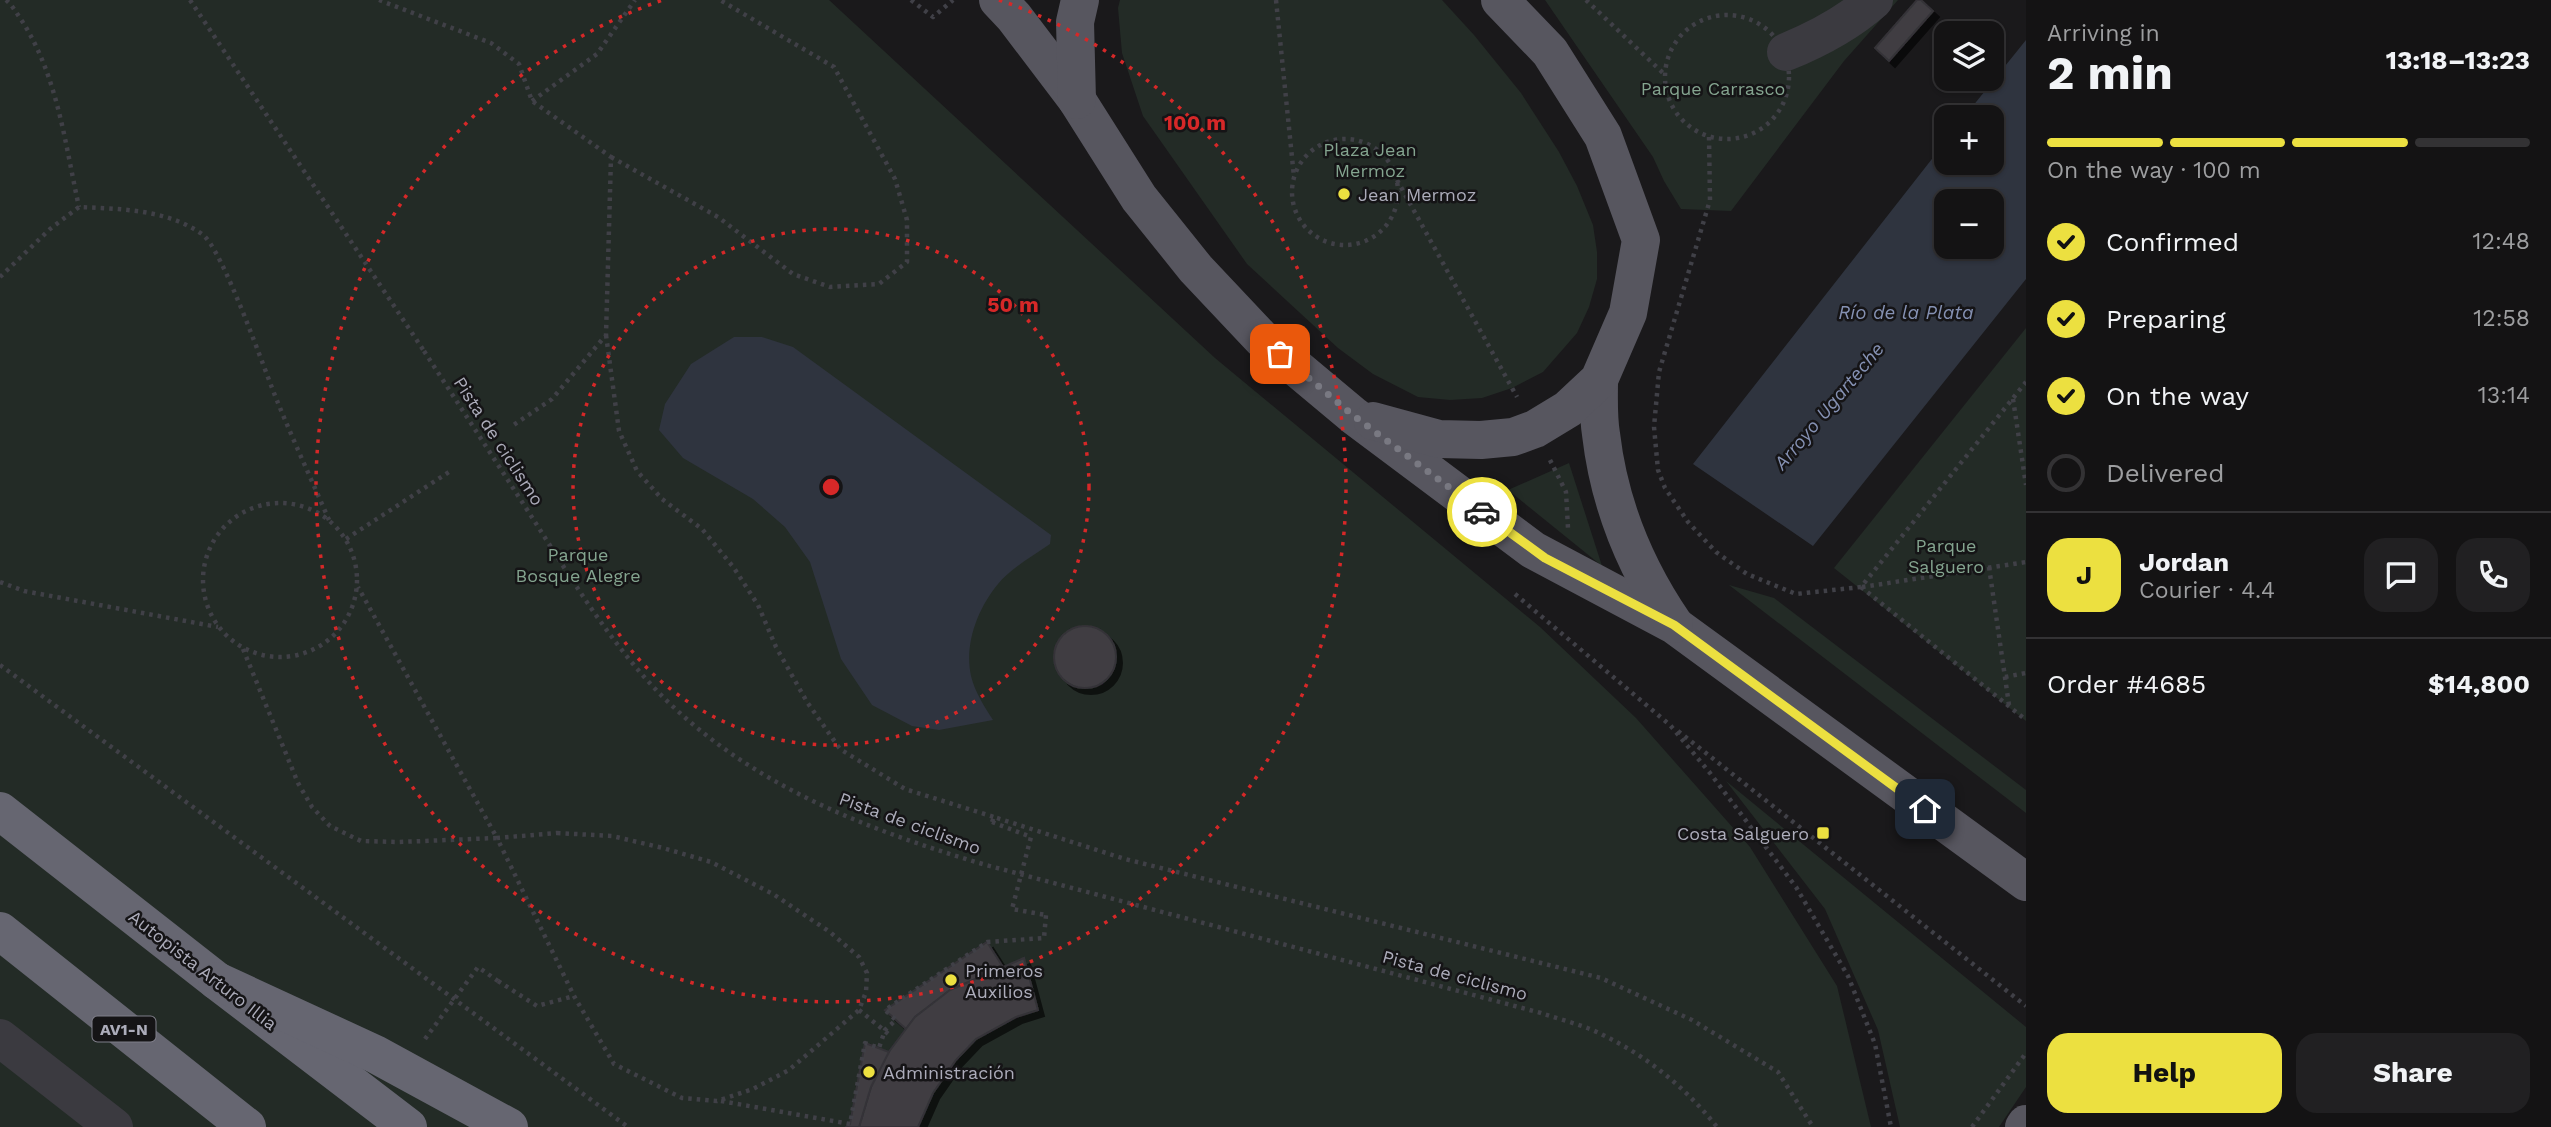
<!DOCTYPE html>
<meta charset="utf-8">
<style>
body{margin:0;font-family:"Work Sans",sans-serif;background:#212022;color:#f1f3f6;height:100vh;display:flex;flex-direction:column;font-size:26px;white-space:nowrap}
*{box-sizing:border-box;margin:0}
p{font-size:23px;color:#9d9ea0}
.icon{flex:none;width:38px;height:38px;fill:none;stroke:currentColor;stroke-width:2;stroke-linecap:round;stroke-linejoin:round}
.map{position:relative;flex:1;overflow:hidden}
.details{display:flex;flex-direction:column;background:#141314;width:525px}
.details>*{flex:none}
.tools{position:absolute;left:1934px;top:21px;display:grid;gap:14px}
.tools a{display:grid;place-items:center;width:70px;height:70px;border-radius:14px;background:#141314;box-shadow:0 2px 5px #0004,0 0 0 2px #333234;font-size:35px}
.pin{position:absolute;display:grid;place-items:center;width:60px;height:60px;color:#fff;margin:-30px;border-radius:14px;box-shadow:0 4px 10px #0006}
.courier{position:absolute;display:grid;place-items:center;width:70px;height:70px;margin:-35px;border:5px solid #ece040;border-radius:50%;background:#fff;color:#222;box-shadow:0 2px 9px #0007}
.headline em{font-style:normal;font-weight:700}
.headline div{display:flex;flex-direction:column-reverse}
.headline{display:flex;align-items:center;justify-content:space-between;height:119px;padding:0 21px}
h1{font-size:46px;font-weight:700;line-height:52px}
.bar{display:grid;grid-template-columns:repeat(4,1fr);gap:10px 7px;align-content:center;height:84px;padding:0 21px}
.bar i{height:9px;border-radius:5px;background:#333234}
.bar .active{background:#ece040}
.bar p{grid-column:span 4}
.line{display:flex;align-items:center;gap:18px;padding:0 21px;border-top:2px solid #333234}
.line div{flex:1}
.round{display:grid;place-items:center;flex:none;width:74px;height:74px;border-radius:21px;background:#212022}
ol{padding:0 21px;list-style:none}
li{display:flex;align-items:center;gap:21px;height:77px}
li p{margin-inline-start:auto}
li .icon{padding:7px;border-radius:50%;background:#ece040;color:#111;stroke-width:4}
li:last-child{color:#9d9ea0}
li i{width:38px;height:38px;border:4px solid #333234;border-radius:50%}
.primary-button{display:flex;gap:14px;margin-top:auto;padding:14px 21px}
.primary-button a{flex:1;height:80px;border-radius:21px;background:#ece040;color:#111;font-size:28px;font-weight:700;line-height:80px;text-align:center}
.primary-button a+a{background:#212022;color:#f1f3f6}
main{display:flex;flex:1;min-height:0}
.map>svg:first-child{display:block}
.green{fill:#232b26}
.water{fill:#2f343f;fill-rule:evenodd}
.building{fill:#3f3e42;stroke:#343337;stroke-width:2;filter:url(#shadow)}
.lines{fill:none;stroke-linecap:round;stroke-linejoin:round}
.path{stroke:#404047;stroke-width:4.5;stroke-dasharray:3.5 5;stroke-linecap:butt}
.minor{stroke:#3b3a40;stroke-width:38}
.major{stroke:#57565f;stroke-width:38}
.highway{stroke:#666671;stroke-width:38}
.path-bridge{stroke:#404047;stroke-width:4.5;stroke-dasharray:3.5 5;stroke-linecap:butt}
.highway-bridge{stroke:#666671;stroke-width:38}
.done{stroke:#797982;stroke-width:7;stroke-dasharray:0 12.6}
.route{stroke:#ece040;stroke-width:9}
.ring{fill:none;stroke:#d62828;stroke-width:3.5;stroke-dasharray:3.5 7}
.poi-dot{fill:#ece040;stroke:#151416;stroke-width:2.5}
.labels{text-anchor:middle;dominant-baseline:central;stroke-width:5;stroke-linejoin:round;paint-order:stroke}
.shield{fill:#151416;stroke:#7f7e89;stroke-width:2}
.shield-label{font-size:16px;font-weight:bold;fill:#acacba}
.park-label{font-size:18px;fill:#84a48f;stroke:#151416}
.poi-label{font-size:18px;fill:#acacba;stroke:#151416;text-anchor:start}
.street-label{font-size:18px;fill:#acacba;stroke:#151416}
.water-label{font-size:19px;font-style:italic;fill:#8591b3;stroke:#151416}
.centre{fill:#d62828;stroke:#151416;stroke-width:3.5}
.ring-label{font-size:21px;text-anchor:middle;font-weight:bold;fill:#d62828;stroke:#151416;stroke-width:5;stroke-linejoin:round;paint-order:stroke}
</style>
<main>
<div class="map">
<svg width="2026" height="1127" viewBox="0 0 2026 1127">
<defs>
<filter id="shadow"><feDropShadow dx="6" dy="6" stdDeviation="0" flood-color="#0009"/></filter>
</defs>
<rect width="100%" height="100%" fill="#1a191b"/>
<g class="green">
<path d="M0,0H829L1215,358L1540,627L1636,718L1750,847L1837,986L1871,1127H0Z"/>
<path d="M1120,0H1442L1474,35L1521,93L1559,152L1577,186L1593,225L1597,252V279L1589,307L1577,333L1543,372L1512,388L1482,398L1450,400L1418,397L1373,374L1338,348L1247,264L1143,116L1122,53L1118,8Z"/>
<path d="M1545,0H1898L1844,61L1731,211L1681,209L1664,181L1653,157Z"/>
<path d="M2026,328V721L1834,568Z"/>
<path d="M1569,463L1602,566L1508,490Z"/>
<path d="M1729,585L1774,598L2026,790V813Z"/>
<path d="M1726,781L2026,1027V1087L1999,1127H1900L1878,1030L1825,909Z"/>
</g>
<g class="water">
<path d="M2026,40V279L1813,546L1693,464L1946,141V163H1992V117H1964ZM1992,201V247H1946V201Z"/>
<path d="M734,337H762L793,347L1051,535L1050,544C1033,556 1011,568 998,584C978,608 964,644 971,676C975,692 984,706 993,720L939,730L912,726L872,705L841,659L810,562L785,527L753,499L683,458L659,430L665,404L691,364Z"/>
</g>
<g class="building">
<path d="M1917,0H1921L1933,11L1889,61L1875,48Z"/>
<circle cx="1085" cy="657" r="31"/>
<path d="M987,942L1003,967L950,990L915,1017L906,1029L885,1010Z"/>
<path d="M1024,958L1038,1010L1016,1017L976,1039L956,1060L933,1093L918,1127H859L871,1087L885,1057L915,1017L950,990Z"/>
<path d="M865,1043L889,1052L871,1087L859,1127H846L850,1124Z"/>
</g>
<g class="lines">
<g class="path">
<path d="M6,0C13,6 17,14 22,21C58,77 65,144 79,207"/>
<path d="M190,0L424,351"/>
<path d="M379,0L491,43L519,64L532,101L611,157L606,335L552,399L512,426"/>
<path d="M911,0L933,17L953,0"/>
<path d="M1276,0L1294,177"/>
<path d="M1586,0L1663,73"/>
<circle cx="1727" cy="77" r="62"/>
<path d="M532,101L597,54L635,0"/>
<path d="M1709,137L1710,200L1659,372L1654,427L1658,470L1665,488L1688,522L1716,552L1747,574L1796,594L1861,587L2026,382"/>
<circle cx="1345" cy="192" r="53"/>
<path d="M611,157L718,217L793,274L830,287L879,284L907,262V220L895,179L834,67L720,0"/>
<path d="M1397,180L1517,397"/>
<path d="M0,277L50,229L79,207C120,209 166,209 202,234C223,249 265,372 278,403C294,442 312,481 329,520"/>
<path d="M606,335L619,431L637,471L662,499L702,529L734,568L758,605L776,647L807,702L840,749L905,789L994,817"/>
<path d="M2013,399L2026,485"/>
<path d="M1550,460L1566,492L1568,528"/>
<circle cx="280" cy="580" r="77"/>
<path d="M526,508C568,573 609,643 664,698C754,787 868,830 986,865L1541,1013C1561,1020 1584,1025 1603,1035C1648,1057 1686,1088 1717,1127"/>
<path d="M346,539L452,470"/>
<path d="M1989,567L2009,705"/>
<path d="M0,582L24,591L218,627"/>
<path d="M1861,587L2026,720"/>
<path d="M1862,587L2026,562"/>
<path d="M1515,594L1670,725L1710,773L1796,887L1848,976L1875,1044L1891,1127"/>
<path d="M243,649L298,783L312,807L330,826L361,841L399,842L497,838L358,587"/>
<path d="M0,665L628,1127"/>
<path d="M2005,677L2026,673"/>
<path d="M1678,731L2026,1006"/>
<path d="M992,822L994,817L1125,859L1601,978L1692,1020L1778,1072L1813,1127"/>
<path d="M557,833L612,836L663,848L711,862L773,894L830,932L859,957L867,973L866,992L859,1010L789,1070L753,1089L717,1101L682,1098L614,1064L574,996L497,838Z"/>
<path d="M498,981L537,1006L574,996"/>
<path d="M859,1010L891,1036"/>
<path d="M721,1101L850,1124L865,1043L879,1048L885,1030L896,1020L885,1010L987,942L1044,938L1046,915"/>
<path d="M1972,1127L2026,1053"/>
</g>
<g class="minor">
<path d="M1786,52C1818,39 1847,24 1874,0"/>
<path d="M0,1038L114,1127"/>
</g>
<g class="major">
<path d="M998,0L1014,17L1077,100L1139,198L1196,269L1262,339L1354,416L1533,550L1674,625L2026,882"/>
<path d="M1077,100L1075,22L1080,0"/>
<path d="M1599,380C1599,398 1598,416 1601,434C1609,503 1635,567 1674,624"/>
<path d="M1373,421L1439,439L1481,440L1513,437L1535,429L1568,409L1599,380L1628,313L1641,240L1603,136L1550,52L1500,0"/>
<path d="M2024,1127L2026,1124"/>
</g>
<g class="highway">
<path d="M0,811L217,981L408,1127"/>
<path d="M0,931L247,1127"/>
</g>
<g class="path-bridge">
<path d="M424,351L526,508"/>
<path d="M992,822L1031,837L1012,909L1046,915"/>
<path d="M425,1039L478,967L498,981"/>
</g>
<path class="highway-bridge" d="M217,981L375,1054L509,1127"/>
</g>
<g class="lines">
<path class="done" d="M1280,354L1354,416L1482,512"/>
<path class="route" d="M1482,512L1545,558L1674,625L1925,809"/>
</g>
<g class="ring">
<circle cx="831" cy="487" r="258"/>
<path d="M999 0A515 515 0 1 1 663 0"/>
</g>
<g class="poi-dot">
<circle cx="1344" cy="194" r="7"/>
<rect x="1816" y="826" width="14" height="14" rx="3.5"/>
<circle cx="951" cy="980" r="7"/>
<circle cx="869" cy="1072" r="7"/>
</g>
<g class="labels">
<rect class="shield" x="92.5" y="1016.5" width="63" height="25" rx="5"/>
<g class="shield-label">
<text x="124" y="1029">AV1-N</text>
</g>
<g class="park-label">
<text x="1713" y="88">Parque Carrasco</text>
<text x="1370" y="149">Plaza Jean<tspan x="1370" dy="21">Mermoz</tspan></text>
<text x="1946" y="545">Parque<tspan x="1946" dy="21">Salguero</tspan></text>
<text x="578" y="554">Parque<tspan x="578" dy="21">Bosque Alegre</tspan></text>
</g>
<g class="poi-label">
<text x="1358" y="194">Jean Mermoz</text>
<text x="1809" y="833" text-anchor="end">Costa Salguero</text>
<text x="965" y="970">Primeros<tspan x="965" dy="21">Auxilios</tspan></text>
<text x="883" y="1072">Administración</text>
</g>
<g class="street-label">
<text transform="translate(499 441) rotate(57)">Pista de ciclismo</text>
<text transform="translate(910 823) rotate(20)">Pista de ciclismo</text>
<text transform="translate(203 970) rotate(38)">Autopista Arturo Illia</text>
<text transform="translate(1455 975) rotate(15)">Pista de ciclismo</text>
</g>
<g class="water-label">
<text x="1906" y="312">Río de la Plata</text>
<text transform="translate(1829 406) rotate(-50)">Arroyo Ugarteche</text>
</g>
</g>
<circle cx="831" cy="487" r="10" class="centre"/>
<g class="ring-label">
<text x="1195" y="130">100 m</text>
<text x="1013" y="312">50 m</text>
</g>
</svg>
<div class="tools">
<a><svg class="icon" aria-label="layers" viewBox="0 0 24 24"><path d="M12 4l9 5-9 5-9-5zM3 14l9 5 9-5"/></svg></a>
<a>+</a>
<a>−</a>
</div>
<div class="pin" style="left:1280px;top:354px;background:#ea580c"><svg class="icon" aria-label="bag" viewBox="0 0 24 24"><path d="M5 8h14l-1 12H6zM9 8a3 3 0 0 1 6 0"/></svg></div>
<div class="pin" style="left:1925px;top:809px;background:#1f2937"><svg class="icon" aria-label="home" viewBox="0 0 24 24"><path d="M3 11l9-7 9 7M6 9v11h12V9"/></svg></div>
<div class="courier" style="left:1482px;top:512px"><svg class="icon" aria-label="car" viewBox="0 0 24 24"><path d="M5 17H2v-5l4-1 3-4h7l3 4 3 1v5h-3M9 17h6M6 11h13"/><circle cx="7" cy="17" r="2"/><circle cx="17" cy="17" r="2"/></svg></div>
</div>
<section class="details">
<div class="headline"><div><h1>2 min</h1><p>Arriving in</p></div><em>13:18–13:23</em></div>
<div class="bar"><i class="active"></i><i class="active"></i><i class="active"></i><i></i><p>On the way · 100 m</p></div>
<ol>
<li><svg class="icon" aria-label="check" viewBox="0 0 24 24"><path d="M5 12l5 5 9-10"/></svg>Confirmed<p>12:48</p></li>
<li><svg class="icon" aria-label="check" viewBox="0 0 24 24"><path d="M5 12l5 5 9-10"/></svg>Preparing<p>12:58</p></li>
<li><svg class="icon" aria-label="check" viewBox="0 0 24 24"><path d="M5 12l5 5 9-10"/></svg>On the way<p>13:14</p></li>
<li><i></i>Delivered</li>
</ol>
<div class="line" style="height:126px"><b class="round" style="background:#ece040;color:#111">J</b><div><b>Jordan</b><p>Courier · 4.4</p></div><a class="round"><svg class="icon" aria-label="chat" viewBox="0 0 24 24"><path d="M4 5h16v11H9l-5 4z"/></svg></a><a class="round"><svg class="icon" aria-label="phone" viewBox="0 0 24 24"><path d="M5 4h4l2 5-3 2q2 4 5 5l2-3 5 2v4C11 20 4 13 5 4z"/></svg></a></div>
<div class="line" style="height:91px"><div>Order #4685</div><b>$14,800</b></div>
<div class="primary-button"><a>Help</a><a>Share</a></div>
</section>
</main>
